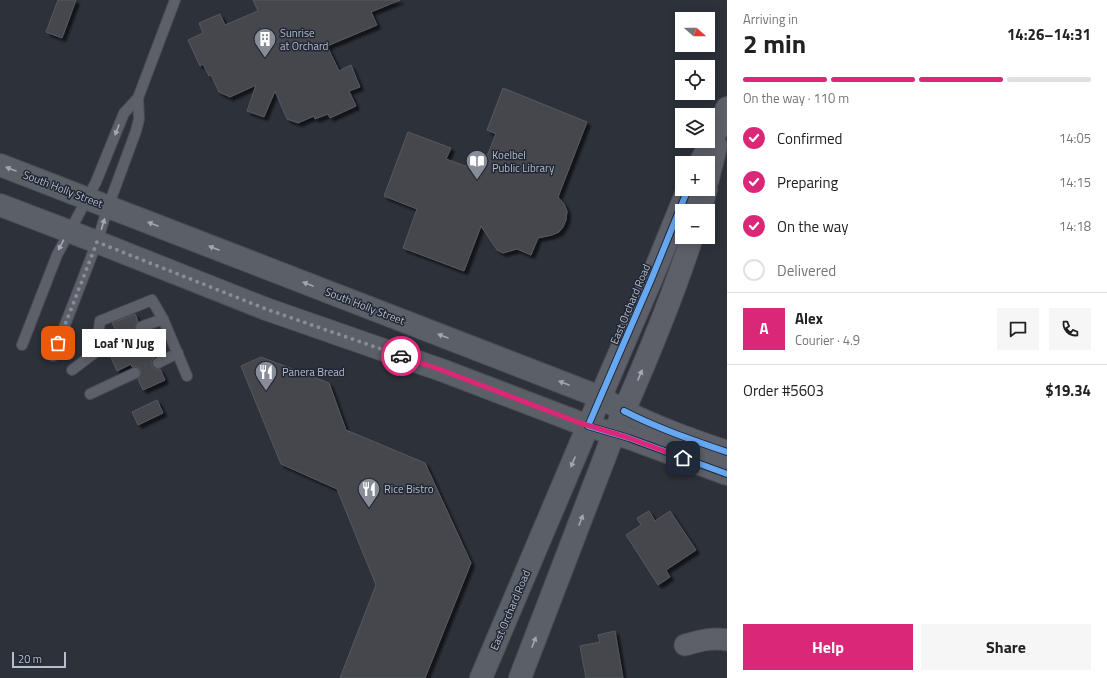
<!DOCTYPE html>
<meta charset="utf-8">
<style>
body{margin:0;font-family:"Titillium Web",sans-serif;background:#f6f6f6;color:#222;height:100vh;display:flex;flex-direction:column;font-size:15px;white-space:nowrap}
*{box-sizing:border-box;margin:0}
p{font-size:13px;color:#767676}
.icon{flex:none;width:22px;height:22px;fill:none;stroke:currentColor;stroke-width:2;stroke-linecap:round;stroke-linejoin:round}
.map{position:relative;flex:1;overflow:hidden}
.panel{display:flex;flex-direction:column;background:#fff;width:380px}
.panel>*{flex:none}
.needle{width:26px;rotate:111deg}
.buttons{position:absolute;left:675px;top:12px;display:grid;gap:8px}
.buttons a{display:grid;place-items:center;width:40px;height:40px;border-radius:0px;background:#fff;box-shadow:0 2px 10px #0003;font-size:20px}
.scale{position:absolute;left:12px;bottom:10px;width:54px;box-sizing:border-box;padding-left:4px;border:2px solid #b8bdca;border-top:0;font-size:11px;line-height:14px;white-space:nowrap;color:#b8bdca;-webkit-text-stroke:3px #202735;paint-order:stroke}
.pin{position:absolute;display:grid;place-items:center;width:34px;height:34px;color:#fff;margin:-17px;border-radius:8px;box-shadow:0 2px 6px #0006}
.courier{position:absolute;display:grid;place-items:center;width:40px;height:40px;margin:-20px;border:3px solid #db2777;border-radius:50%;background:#fff;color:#222;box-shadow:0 1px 5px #0007}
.bubble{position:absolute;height:28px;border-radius:0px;background:#fff;box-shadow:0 2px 10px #0003;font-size:13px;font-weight:700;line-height:28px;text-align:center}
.overview em{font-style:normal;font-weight:700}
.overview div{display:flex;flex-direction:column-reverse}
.overview{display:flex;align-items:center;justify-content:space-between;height:68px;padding:0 16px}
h1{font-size:26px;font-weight:700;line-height:30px}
.bar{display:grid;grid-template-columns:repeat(4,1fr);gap:6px 4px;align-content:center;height:48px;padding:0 16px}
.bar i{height:5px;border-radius:3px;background:#e0e0e0}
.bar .active{background:#db2777}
.bar p{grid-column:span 4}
.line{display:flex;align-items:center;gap:10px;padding:0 16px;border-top:1px solid #e0e0e0}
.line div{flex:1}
.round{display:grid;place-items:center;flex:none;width:42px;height:42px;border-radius:0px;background:#f6f6f6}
ol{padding:0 16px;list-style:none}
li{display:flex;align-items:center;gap:12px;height:44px}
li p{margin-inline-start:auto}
li .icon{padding:4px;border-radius:50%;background:#db2777;color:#fff;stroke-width:4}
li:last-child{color:#767676}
li i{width:22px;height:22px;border:2px solid #e0e0e0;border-radius:50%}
.button{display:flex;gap:8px;margin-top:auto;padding:8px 16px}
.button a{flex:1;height:46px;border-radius:0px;background:#db2777;color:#fff;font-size:16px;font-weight:700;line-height:46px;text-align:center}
.button a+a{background:#f6f6f6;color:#222}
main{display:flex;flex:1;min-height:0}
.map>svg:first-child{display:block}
.building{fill:#44474e;stroke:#555961;filter:url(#shadow)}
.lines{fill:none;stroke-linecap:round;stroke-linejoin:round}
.service-casing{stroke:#494c52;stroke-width:12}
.minor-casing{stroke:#494c52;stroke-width:23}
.tertiary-casing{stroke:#494c52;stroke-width:24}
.secondary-casing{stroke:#494c52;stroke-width:24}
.service{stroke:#5d6068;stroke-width:10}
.minor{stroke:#5d6068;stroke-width:21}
.tertiary{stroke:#5d6068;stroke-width:22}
.secondary{stroke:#5b5f66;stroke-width:22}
.cycleway-casing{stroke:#202735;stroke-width:8}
.cycleway{stroke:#66a8f1;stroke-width:6}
.oneway{fill:#a6aab6}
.oneway2{fill:#a1a6b1}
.done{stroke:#878c97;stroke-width:4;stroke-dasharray:0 7.2}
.route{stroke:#db2777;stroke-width:5}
.labels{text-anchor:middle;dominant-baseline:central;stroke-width:3;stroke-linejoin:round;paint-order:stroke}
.poi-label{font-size:11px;fill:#b8bdca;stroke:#202735;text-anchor:start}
.street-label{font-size:11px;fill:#b8bdca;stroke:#202735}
</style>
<main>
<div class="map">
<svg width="727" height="678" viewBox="0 0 727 678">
<defs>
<filter id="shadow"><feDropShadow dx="3.5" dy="3.5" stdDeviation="1" flood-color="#0009"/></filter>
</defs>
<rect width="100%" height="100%" fill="#2d3139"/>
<g class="building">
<path d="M58,0H76L62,38L46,32Z"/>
<path d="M253,0H400L371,12L377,25L327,46L339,71L351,65L360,87L349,91L356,106L330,118L328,114L315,119L314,116L298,123L287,119L275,91L264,117L247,111L256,85L230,97L219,92L211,75L209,76L203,64L200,66L188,40L203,33L199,23L220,14L225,25L258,11Z"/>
<path d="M503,88L587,122L558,197L564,204L567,211L566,220L563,227L559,232L552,235L538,238L531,255L517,249L503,253L497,250L481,226L464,271L403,248L417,209L384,196L408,132L451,148L446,159L465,166L487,156L496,134L487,130Z"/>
<path d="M135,314L138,321L135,326V330L140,333H144L155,357L152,360V366L155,369H160L165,380L143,390L138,379L141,374V371L139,368L136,367H132L131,364L117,371L110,355L124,348L121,342L124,339V333L121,330H116L112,323Z"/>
<path d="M261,357L329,383L346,430L425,463L471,563L425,678H340L376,585L337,489L281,464L241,366Z"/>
<path d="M157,400L163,413L138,425L132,412Z"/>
<path d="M649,511L655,521L670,511L696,550L666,570L670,577L658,585L626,535L641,525L637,518Z"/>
<path d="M615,631L623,678H586L580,646L600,642L598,635Z"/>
</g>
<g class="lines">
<g class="service-casing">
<g id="service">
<path d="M141,327L163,319L187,376"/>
<path d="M22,345L57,255L96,182L124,113L138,98L175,0"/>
<path d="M96,351L100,321L152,300L163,319"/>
<path d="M53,356L97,242L108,207L136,131L139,119L138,98"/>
<path d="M158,363L178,353"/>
<path d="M72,370L109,342L118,336"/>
<path d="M90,394L135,373"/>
</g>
</g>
<g class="minor-casing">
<path id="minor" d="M685,645C699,641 712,637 727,640"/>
</g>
<g class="tertiary-casing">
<g id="tertiary">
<path d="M700,163L722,120L727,108"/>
<path d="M708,179L716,146"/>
<path d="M688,189L651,280L588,426L629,438L727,474"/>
<path d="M700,211L706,189"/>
<path d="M692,237C673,296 649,354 624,411C657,428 692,440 727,452"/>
</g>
</g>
<g class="secondary-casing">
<g id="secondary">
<path d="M0,165L600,397L624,411L614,433L520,678"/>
<path d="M0,205L97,242L266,309L444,371L588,426L481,678"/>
</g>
</g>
<use href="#service" class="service"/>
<use href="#minor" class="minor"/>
<use href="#tertiary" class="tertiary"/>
<use href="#secondary" class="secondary"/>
<g class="cycleway-casing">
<g id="cycleway">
<path d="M688,189L651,280L588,426L629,438L727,474"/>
<path d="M624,411C657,428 692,440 727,452"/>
</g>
</g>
<use href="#cycleway" class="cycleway"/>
</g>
<defs><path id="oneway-solid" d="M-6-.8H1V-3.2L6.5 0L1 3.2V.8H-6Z"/></defs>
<g class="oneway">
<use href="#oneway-solid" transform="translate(117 130) rotate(111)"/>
<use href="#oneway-solid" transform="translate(103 224) rotate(-73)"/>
<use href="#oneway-solid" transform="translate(61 245) rotate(118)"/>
<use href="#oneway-solid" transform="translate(640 375) rotate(-67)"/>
</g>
<g class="oneway2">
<use href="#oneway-solid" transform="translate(11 169) rotate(-159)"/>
<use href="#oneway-solid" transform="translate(153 224) rotate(-159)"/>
<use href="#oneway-solid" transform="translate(214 248) rotate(-159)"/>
<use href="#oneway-solid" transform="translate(308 284) rotate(-159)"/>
<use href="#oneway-solid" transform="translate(443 336) rotate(-159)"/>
<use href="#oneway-solid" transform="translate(564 383) rotate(-159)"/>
<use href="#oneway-solid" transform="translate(573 462) rotate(113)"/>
<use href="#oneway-solid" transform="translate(581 520) rotate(-69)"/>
<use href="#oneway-solid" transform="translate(534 642) rotate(-69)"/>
</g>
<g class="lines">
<path class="done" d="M58,343L97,242L266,309L401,356"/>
<path class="route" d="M401,356L444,371L580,423L629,438L683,458"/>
</g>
<defs>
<g id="building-pin" transform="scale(1.15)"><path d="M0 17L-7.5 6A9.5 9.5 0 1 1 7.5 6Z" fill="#878c97" stroke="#202735"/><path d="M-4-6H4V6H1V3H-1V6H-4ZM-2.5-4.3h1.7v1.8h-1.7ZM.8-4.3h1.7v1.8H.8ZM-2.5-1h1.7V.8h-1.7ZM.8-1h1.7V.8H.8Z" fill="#fff"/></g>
<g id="library-pin" transform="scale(1.15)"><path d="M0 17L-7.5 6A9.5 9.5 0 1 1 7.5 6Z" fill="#878c97" stroke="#202735"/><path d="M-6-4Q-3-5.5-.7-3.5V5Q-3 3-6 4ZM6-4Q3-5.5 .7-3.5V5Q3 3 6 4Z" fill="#fff"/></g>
<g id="restaurant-pin" transform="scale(1.15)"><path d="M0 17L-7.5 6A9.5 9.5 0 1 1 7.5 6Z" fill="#878c97" stroke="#202735"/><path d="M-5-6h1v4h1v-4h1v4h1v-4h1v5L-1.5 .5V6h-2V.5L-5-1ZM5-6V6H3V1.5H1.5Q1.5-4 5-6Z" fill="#fff"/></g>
</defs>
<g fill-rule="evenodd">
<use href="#building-pin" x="265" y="39"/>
<use href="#library-pin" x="477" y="161"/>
<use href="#restaurant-pin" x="266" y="372"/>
<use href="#restaurant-pin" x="369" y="489"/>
</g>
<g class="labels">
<g class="poi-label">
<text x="280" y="33">Sunrise<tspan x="280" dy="13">at Orchard</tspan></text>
<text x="492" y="155">Koelbel<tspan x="492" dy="13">Public Library</tspan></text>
<text x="282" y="372">Panera Bread</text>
<text x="384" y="489">Rice Bistro</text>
</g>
<g class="street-label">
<text transform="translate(63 189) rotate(21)">South Holly Street</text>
<text transform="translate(630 304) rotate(-67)">East Orchard Road</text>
<text transform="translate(365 306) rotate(21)">South Holly Street</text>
<text transform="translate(510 610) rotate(-67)">East Orchard Road</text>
</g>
</g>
</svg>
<div class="buttons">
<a><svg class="needle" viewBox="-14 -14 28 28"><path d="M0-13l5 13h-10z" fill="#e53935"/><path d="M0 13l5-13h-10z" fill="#767676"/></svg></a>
<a><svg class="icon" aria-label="locate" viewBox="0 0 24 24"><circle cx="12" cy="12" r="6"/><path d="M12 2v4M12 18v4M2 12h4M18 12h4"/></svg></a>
<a><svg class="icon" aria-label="layers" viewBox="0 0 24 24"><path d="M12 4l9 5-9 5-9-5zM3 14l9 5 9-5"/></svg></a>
<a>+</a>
<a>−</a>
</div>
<div class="scale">20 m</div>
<div class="pin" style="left:58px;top:343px;background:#ea580c"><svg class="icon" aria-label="bag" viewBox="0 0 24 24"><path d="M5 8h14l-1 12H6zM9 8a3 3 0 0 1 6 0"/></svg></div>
<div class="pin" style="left:683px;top:458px;background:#1f2937"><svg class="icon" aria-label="home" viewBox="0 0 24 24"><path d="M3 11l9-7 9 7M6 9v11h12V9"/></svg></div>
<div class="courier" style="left:401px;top:356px"><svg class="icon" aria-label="car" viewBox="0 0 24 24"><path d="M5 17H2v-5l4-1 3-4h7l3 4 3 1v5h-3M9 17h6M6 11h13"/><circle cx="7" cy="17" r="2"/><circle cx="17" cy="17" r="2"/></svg></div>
<div class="bubble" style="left:82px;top:329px;width:84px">Loaf 'N Jug</div>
</div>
<section class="panel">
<div class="overview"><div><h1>2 min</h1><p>Arriving in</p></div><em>14:26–14:31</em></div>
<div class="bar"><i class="active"></i><i class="active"></i><i class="active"></i><i></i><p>On the way · 110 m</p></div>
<ol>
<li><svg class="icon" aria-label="check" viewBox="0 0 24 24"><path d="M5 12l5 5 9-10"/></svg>Confirmed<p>14:05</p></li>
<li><svg class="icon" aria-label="check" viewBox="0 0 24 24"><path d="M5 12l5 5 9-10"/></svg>Preparing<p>14:15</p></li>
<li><svg class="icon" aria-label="check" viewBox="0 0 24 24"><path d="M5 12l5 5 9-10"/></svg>On the way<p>14:18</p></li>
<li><i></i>Delivered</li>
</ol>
<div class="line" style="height:72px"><b class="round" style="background:#db2777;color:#fff">A</b><div><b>Alex</b><p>Courier · 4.9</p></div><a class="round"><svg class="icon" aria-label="chat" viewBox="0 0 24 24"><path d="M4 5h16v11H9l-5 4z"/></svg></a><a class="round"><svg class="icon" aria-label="phone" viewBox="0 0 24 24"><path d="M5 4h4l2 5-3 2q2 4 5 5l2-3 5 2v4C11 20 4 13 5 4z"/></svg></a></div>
<div class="line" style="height:52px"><div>Order #5603</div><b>$19.34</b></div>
<div class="button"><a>Help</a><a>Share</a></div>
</section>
</main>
